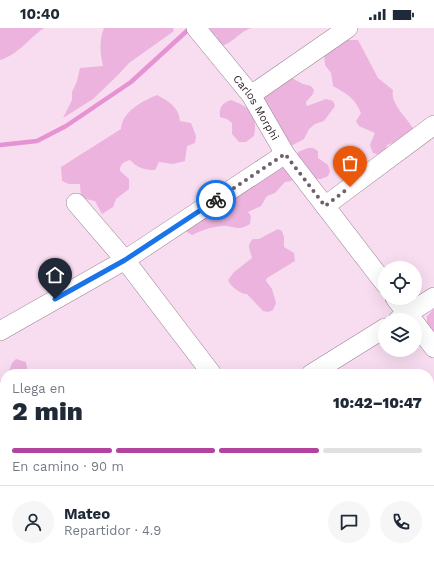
<!DOCTYPE html>
<html lang="es">
<meta charset="utf-8">
<style>
body{margin:0;font-family:"Work Sans",sans-serif;background:#f6f6f7;color:#1f2937;height:100vh;display:flex;flex-direction:column;font-size:15px;white-space:nowrap}
*{box-sizing:border-box;margin:0}
p{font-size:13px;color:#747a83}
.icon{flex:none;width:22px;height:22px;fill:none;stroke:currentColor;stroke-width:2;stroke-linecap:round;stroke-linejoin:round}
.map{position:relative;flex:1;overflow:hidden}
.sheet{position:absolute;left:0px;top:341px;width:434px;height:196px;display:flex;flex-direction:column;background:#fff;border-radius:16px 16px 0 0;box-shadow:0 4px 16px #0002}
.sheet>*{flex:none}
.controls{position:absolute;left:378px;top:233px;display:grid;gap:8px}
.controls a{display:grid;place-items:center;width:44px;height:44px;border-radius:50%;background:#fff;box-shadow:0 4px 16px #0002;font-size:20px}
.pin{position:absolute;display:grid;place-items:center;width:34px;height:34px;color:#fff;margin:-41px -17px;border-radius:50% 50% 50% 0;rotate:-45deg;box-shadow:0 0 4px #0007}
.pin .icon{rotate:45deg}
.courier{position:absolute;display:grid;place-items:center;width:40px;height:40px;margin:-20px;border:3px solid #1a73e8;border-radius:50%;background:#fff;color:#222;box-shadow:0 1px 5px #0007}
.headline em{font-style:normal;font-weight:800}
.headline div{display:flex;flex-direction:column-reverse}
.headline{display:flex;align-items:center;justify-content:space-between;height:68px;padding:0 12px}
h1{font-size:26px;font-weight:800;line-height:30px}
.bar{display:grid;grid-template-columns:repeat(4,1fr);gap:6px 4px;align-content:center;height:48px;padding:0 12px}
.bar i{height:5px;border-radius:3px;background:#e0e1e3}
.bar .selected{background:#b4439f}
.bar p{grid-column:span 4}
.line{display:flex;align-items:center;gap:10px;padding:0 12px;border-top:1px solid #e0e1e3}
.line div{flex:1}
.round{display:grid;place-items:center;flex:none;width:42px;height:42px;border-radius:21px;background:#f6f6f7}
.status{display:flex;justify-content:space-between;align-items:center;height:28px;padding:0 20px;background:#fff;direction:ltr}
.status svg{height:11px;fill:currentColor}
.map>svg:first-child{display:block}
.built{fill:#f0cfe7}
.green{fill:#ebb3dd}
.lines{fill:none;stroke-linecap:round;stroke-linejoin:round}
.stream{stroke:#e593d2;stroke-width:4.5}
.minor-casing{stroke:#9a8294;stroke-width:20}
.major-casing{stroke:#fff;stroke-width:24}
.minor{stroke:#fff;stroke-width:19}
.major{stroke:#dfa3d3;stroke-width:22}
.done{stroke:#70606b;stroke-width:4;stroke-dasharray:0 7.2}
.route{stroke:#1a73e8;stroke-width:5}
.labels{text-anchor:middle;dominant-baseline:central;stroke-width:4;stroke-linejoin:round;paint-order:stroke}
.street-label{font-size:11px;fill:#271d24;stroke:#feeefa}
</style>
<div class="status"><b>10:40</b><svg viewBox="0 0 49 12"><path d="M0 12V9h3v3zM5 12V6h3v6zM10 12V3h3v9zM15 12V0h3v12zM26 1h20v11H26zM47 4h2v5h-2z"/></svg></div>
<div class="map">
<svg width="434" height="537" viewBox="0 0 434 537">
<rect width="100%" height="100%" fill="#f8ddf0"/>
<path class="built" d="M429,443L434,444V496L429,499Z"/>
<g class="green">
<path d="M0,0H44C29,10 18,27 0,32Z"/>
<path d="M104,0H173L174,3L129,35L118,47L93,71L63,90L72,72V64L77,53L80,40L103,38C100,25 99,13 104,0Z"/>
<path d="M207,0H251C237,5 234,16 217,19L213,15L217,8L210,6Z"/>
<path d="M344,12H358L378,50L393,62C390,75 406,89 413,100L410,113L393,121V115L387,117L385,125L380,127L373,125L370,117L375,105L359,98L356,93L361,85C354,69 348,67 333,58L331,45L325,37L324,24Z"/>
<path d="M288,48L303,56L311,58L314,62L313,66L306,74L307,78L326,71L333,73L335,78L324,93L315,96L309,101L304,111L291,118L261,73L265,58Z"/>
<path d="M157,67C168,73 179,79 180,93L191,95L196,108L195,115L187,118L185,133L173,136L159,134L155,142C144,142 138,140 130,132C124,134 120,135 120,143L129,151V161L116,171L113,179L102,186L95,173L81,170L80,156H69L62,153L61,139L121,101C122,84 142,73 157,67Z"/>
<path d="M231,72C251,80 258,86 254,108L246,114H239L232,106V95L227,91L220,89C219,79 222,75 231,72Z"/>
<path d="M308,120H313L318,123V130L328,137L330,143L328,148L321,151H314L297,130L298,124Z"/>
<path d="M282,136L299,148L291,153L285,154L275,165L267,168L261,178L248,184L251,188L250,196C238,204 235,197 222,198C211,199 202,202 192,207L187,204L185,199Z"/>
<path d="M278,201L282,203L284,209V219L294,225L295,233L267,250L266,253L272,261L276,275L273,282L268,284L263,283L247,266C240,266 230,258 228,252L234,244L252,230C250,221 246,218 253,211H259Z"/>
<path d="M434,281V306L427,296V288Z"/>
<path d="M16,331L26,334L28,346H8L12,335Z"/>
<path d="M5,350V514L0,517V352Z"/>
</g>
<g class="lines">
<path class="stream" d="M0,117L37,113L66,98L131,54L190,0"/>
<g class="minor-casing">
<g id="minor">
<path id="s1" d="M196,0L251,67L285,126L385,256"/>
<path d="M251,67L348,0"/>
<path d="M76,175L125,232L212,346"/>
<path d="M325,178L434,97"/>
<path d="M395,270L412,292"/>
<path d="M398,292L434,269"/>
<path d="M415,295L434,320"/>
<path d="M0,303L125,232L285,126"/>
<path d="M311,346L385,300"/>
<path d="M429,509L434,506"/>
<path d="M375,537L384,532"/>
</g>
</g>
<g class="major-casing">
<g id="major">
<path d="M429,433L434,434"/>
<path d="M8,537L16,532"/>
</g>
</g>
<use href="#minor" class="minor"/>
<use href="#major" class="major"/>
</g>
<g class="lines">
<path class="done" d="M216,172L285,126L325,178L350,159"/>
<path class="route" d="M55,271L125,232L216,172"/>
</g>
<g class="labels">
<g class="street-label">
<text stroke="none"><textPath href="#s1" startOffset="100">Carlos Morphi</textPath></text>
</g>
</g>
</svg>
<div class="controls">
<a><svg class="icon" aria-label="locate" viewBox="0 0 24 24"><circle cx="12" cy="12" r="6"/><path d="M12 2v4M12 18v4M2 12h4M18 12h4"/></svg></a>
<a><svg class="icon" aria-label="layers" viewBox="0 0 24 24"><path d="M12 4l9 5-9 5-9-5zM3 14l9 5 9-5"/></svg></a>
</div>
<div class="pin" style="left:350px;top:159px;background:#ea580c"><svg class="icon" aria-label="bag" viewBox="0 0 24 24"><path d="M5 8h14l-1 12H6zM9 8a3 3 0 0 1 6 0"/></svg></div>
<div class="pin" style="left:55px;top:271px;background:#1f2937"><svg class="icon" aria-label="home" viewBox="0 0 24 24"><path d="M3 11l9-7 9 7M6 9v11h12V9"/></svg></div>
<div class="courier" style="left:216px;top:172px"><svg class="icon" aria-label="bike" viewBox="0 0 24 24"><circle cx="6" cy="16" r="4"/><circle cx="18" cy="16" r="4"/><path d="M6 16l4-8h5l3 8M10 8l3 8H6M13 5h3"/></svg></div>
<section class="sheet">
<div class="headline"><div><h1>2 min</h1><p>Llega en</p></div><em>10:42–10:47</em></div>
<div class="bar"><i class="selected"></i><i class="selected"></i><i class="selected"></i><i></i><p>En camino · 90 m</p></div>
<div class="line" style="height:72px"><a class="round"><svg class="icon" aria-label="person" viewBox="0 0 24 24"><circle cx="12" cy="8" r="4"/><path d="M4 21q1-7 8-7t8 7"/></svg></a><div><b>Mateo</b><p>Repartidor · 4.9</p></div><a class="round"><svg class="icon" aria-label="chat" viewBox="0 0 24 24"><path d="M4 5h16v11H9l-5 4z"/></svg></a><a class="round"><svg class="icon" aria-label="phone" viewBox="0 0 24 24"><path d="M5 4h4l2 5-3 2q2 4 5 5l2-3 5 2v4C11 20 4 13 5 4z"/></svg></a></div>
</section>
</div>
